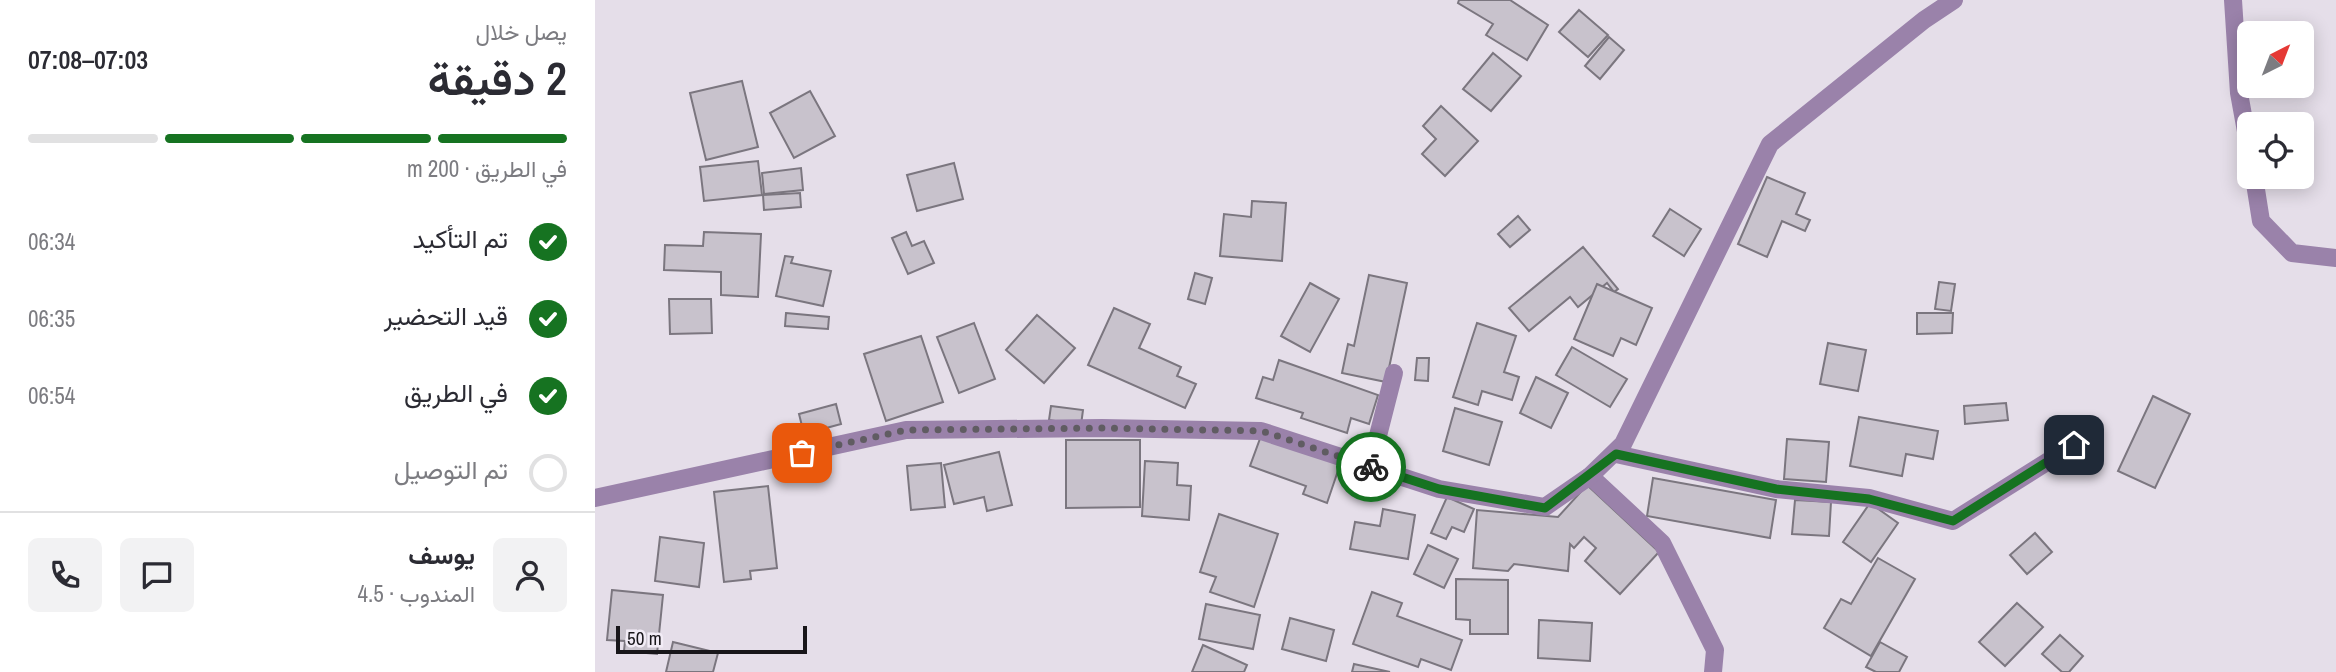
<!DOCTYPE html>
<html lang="ar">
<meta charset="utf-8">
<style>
body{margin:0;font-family:"Archivo Narrow",Vazirmatn,sans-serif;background:#f2f2f3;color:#2b2b33;direction:rtl;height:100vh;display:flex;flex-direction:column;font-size:26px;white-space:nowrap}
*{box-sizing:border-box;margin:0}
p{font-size:23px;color:#7c7c81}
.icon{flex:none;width:38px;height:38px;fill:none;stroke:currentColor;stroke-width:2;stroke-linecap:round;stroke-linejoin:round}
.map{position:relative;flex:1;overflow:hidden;direction:ltr}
.details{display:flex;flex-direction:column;background:#fff;width:595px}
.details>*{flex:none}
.needle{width:46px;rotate:42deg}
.fabs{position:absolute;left:1642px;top:21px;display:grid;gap:14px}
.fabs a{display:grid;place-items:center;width:77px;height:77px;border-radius:10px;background:#fff;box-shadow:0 4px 18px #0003;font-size:35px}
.scale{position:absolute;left:21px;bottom:18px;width:191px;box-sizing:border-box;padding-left:7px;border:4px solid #18161a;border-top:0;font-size:19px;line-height:24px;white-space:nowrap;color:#18161a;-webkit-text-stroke:5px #f2ecf6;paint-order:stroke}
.pin{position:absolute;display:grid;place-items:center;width:60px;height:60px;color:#fff;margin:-30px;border-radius:14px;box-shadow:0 4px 10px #0006}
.courier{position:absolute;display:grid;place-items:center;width:70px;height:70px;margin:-35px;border:5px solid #167321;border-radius:50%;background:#fff;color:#222;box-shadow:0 2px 9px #0007}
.headline em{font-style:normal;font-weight:600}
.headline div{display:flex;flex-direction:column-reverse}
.headline{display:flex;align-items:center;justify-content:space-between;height:119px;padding:0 28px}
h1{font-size:46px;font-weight:600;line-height:52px}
.bar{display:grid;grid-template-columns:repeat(4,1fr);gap:10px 7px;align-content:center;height:84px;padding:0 28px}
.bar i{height:9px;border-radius:5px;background:#e1e1e2}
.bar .current{background:#167321}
.bar p{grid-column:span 4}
.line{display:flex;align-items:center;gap:18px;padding:0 28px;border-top:2px solid #e1e1e2}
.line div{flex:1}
.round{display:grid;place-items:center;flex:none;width:74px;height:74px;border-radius:10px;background:#f2f2f3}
ol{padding:0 28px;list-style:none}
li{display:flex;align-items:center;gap:21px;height:77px}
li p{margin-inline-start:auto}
li .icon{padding:7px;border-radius:50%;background:#167321;color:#fff;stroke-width:4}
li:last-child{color:#7c7c81}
li i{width:38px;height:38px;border:4px solid #e1e1e2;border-radius:50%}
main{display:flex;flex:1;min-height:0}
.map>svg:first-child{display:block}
.building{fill:#c8c2cc;stroke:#7b767f;stroke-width:2}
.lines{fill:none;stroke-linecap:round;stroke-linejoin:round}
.minor{stroke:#9a82aa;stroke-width:18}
.done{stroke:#605c62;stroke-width:7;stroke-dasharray:0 12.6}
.route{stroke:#167321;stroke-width:9}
</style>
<main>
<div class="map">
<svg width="1741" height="672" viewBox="0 0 1741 672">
<rect width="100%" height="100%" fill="#e5dee9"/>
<g class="building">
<path d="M864,0H915L953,25L932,60L891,35L898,24L863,3Z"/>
<path d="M984,10L1013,35L993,57L964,32Z"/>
<path d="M1014,37L1029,50L1005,79L990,66Z"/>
<path d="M898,53L926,76L896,111L868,89Z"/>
<path d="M147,81L163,147L111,160L95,93Z"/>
<path d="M215,91L240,136L199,158L175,113Z"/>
<path d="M846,106L883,141L850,176L827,154L841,139L828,126Z"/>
<path d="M163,161L167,195L109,201L105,167Z"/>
<path d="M359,163L368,199L322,211L312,175Z"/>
<path d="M206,168L208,190L169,194L167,173Z"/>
<path d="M1172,177L1210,193L1201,214L1215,220L1210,231L1187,221L1172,257L1143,244Z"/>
<path d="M205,193L206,207L169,210L168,195Z"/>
<path d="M657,201L691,203L687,261L625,256L629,214L656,217Z"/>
<path d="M1075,209L1106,229L1089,256L1058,236Z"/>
<path d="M923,216L935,230L915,247L903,234Z"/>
<path d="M109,232L166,234L163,297L126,295V272L69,270L70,245L108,246Z"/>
<path d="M311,232L317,246L329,241L339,263L313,274L297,238Z"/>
<path d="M988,247L1023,289L1019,292L1012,283L983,307L975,297L934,331L914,308Z"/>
<path d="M190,256L198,257L196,263L236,271L228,306L181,296Z"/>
<path d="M600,273L617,278L610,304L593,299Z"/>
<path d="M774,275L812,283L791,382L747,373L753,344L759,346Z"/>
<path d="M1344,282L1360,284L1356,311L1340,309Z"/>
<path d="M715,283L744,299L715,352L686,336Z"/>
<path d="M1002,284L1057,308L1041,345L1026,338L1018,356L979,339Z"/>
<path d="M74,299H116L117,333L75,334Z"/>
<path d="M519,308L555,324L544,348L586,367L582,376L601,384L590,408L493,365Z"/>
<path d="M191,313L234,317L233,329L190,326Z"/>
<path d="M1322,313H1358L1357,333L1322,334Z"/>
<path d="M442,315L480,348L449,383L411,350Z"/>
<path d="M379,323L400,379L364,393L342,337Z"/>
<path d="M882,323L921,336L909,372L924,377L917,400L887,391L883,405L858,397Z"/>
<path d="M326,336L348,402L291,421L269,354Z"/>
<path d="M1233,343L1271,350L1263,391L1225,384Z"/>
<path d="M977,347L1032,379L1015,407L961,375Z"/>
<path d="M822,358H834L833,381L820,380Z"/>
<path d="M684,360L783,395L774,424L756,418L752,433L706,418L708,413L661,398L668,377L678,380Z"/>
<path d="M941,377L973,393L956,428L925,413Z"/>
<path d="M1558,396L1595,414L1560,488L1523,471Z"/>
<path d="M1411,403L1413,420L1370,424L1369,406Z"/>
<path d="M241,404L246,424L209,434L204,414Z"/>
<path d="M456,406L488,410L486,425L454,420Z"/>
<path d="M860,408L907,422L894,465L848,451Z"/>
<path d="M1264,417L1343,431L1338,459L1311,454L1307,476L1255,466Z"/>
<path d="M666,436L747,459L732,503L708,494L711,486L655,466Z"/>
<path d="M1192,439L1234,442L1231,482L1189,479Z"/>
<path d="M471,440H545V507L471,508Z"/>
<path d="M404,452L417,505L392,511L389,497L359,504L349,465Z"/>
<path d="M550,461L583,463L582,485L596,486L594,520L547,516Z"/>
<path d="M346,463L350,507L316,510L312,466Z"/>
<path d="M1058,478L1181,500L1175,538L1052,516Z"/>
<path d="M992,485L1064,552L1025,594L990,561L1001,548L989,537L979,548L975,544L973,571L919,564L913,571L878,568L882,510L963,517Z"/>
<path d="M173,486L182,568L155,571L156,579L129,582L119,492Z"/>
<path d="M852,497L879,509L869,532L857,527L851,539L836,533Z"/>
<path d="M1200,500L1236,502L1234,536L1197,534Z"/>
<path d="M1275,503L1303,523L1276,562L1248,542Z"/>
<path d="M788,509L820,515L813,559L755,549L760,522L785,526Z"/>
<path d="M624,514L683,534L659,607L615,592L621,577L605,572Z"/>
<path d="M1440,533L1457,552L1432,574L1415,555Z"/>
<path d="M65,537L109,543L104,587L60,581Z"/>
<path d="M833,545L863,559L849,588L819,574Z"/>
<path d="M1283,558L1320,579L1276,656L1229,628L1246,599L1256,604Z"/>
<path d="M861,579L913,580V634H875V620L861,619Z"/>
<path d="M17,590L68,595L62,654L29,651L30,641L12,640Z"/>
<path d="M777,592L807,603L802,616L867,640L856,670L826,659L823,667L758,644Z"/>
<path d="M1422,603L1448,627L1410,666L1384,642Z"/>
<path d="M611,604L665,615L658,649L604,639Z"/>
<path d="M695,618L739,630L731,661L687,649Z"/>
<path d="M944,620L997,623L995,661L943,658Z"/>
<path d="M1465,635L1488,656L1474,672H1467L1447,654Z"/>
<path d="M78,642L123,653L118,672H71Z"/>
<path d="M1285,642L1312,657L1304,672H1281L1271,667Z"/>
<path d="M608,645L652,665L649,672H597Z"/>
<path d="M759,664L795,672H757Z"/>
</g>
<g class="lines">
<g class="minor">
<path d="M1638,0L1644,93L1654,148"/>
<path d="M1659,177L1666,221L1697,253L1741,258"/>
<path d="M1021,454L1181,489L1274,498L1358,521L1479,445"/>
<path d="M775,467L799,373"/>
<path d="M995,476L1067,543L1120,650L1118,672"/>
<path d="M0,498L311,430L507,428L666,431L844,489L950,507L995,476L1028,444L1175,144L1329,20L1359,0"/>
</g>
</g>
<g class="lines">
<path class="done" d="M207,453L311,430L507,428L667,431L776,467"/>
<path class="route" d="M776,467L844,489L950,508L1021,454L1181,489L1274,499L1358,521L1479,445"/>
</g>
</svg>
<div class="fabs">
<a><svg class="needle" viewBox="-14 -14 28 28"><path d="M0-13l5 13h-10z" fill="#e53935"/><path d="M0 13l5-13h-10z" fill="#7c7c81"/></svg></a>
<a><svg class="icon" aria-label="locate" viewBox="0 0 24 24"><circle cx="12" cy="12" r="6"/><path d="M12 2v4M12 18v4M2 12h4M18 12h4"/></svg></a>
</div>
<div class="scale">50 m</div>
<div class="pin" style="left:207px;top:453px;background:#ea580c"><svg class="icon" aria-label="bag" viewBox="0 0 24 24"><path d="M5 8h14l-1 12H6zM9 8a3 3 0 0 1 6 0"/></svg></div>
<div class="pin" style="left:1479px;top:445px;background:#1f2937"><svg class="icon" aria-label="home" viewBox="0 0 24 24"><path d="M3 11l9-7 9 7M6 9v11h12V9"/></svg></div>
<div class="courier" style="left:776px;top:467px"><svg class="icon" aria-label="bike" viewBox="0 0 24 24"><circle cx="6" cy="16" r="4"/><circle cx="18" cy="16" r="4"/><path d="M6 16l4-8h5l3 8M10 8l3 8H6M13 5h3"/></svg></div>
</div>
<section class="details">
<div class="headline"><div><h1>2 دقيقة</h1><p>يصل خلال</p></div><em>07:03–07:08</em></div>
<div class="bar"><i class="current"></i><i class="current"></i><i class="current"></i><i></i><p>في الطريق · 200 m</p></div>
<ol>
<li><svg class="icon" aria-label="check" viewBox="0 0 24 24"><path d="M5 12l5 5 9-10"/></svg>تم التأكيد<p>06:34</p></li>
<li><svg class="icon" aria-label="check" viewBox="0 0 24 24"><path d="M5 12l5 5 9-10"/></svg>قيد التحضير<p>06:35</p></li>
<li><svg class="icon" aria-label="check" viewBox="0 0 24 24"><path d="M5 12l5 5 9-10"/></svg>في الطريق<p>06:54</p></li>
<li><i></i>تم التوصيل</li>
</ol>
<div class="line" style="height:126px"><a class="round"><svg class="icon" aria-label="person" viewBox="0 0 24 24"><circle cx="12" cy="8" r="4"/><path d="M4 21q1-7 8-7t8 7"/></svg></a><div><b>يوسف</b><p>المندوب · 4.5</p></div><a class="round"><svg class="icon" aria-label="chat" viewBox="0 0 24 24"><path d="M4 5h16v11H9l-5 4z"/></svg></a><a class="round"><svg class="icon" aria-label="phone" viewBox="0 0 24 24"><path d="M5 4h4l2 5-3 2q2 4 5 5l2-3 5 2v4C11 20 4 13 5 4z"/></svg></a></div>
</section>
</main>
